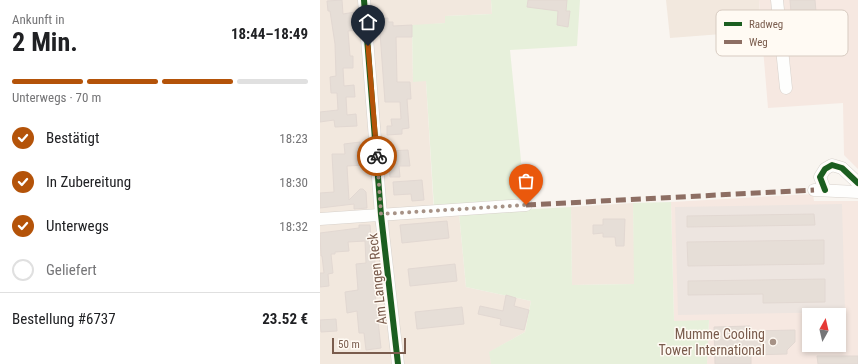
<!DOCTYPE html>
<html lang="de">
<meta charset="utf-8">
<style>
body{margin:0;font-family:"Roboto Condensed",sans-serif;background:#f6f6f6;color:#202124;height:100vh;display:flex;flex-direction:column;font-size:15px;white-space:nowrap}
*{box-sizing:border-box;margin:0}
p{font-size:13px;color:#757577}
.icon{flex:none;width:22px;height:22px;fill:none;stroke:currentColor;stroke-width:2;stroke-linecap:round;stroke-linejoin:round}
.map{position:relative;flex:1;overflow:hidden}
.sheet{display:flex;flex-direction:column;background:#fff;width:320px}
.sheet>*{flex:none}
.needle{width:26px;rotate:8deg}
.buttons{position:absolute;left:482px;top:308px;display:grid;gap:8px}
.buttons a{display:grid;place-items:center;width:44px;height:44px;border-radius:0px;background:#fff;box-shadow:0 2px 6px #0003;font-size:20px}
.scale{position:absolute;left:12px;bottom:10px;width:74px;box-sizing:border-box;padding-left:4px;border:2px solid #7a5c4d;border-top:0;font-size:11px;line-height:14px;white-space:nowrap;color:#7a5c4d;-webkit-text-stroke:3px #fffaf3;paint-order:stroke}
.pin{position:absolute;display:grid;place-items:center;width:34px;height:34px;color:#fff;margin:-41px -17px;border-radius:50% 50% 50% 0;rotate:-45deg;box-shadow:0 0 4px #0007}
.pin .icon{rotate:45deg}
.courier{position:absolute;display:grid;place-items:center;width:40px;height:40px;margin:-20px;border:3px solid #b45309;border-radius:50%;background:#fff;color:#222;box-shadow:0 1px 5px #0007}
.headline em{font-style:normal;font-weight:700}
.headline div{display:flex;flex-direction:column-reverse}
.headline{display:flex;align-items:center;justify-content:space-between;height:68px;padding:0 12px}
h1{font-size:26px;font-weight:700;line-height:30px}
.bar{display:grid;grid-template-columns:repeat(4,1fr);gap:6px 4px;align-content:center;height:48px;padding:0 12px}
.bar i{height:5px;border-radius:3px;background:#e0e0e0}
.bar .current{background:#b45309}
.bar p{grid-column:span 4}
.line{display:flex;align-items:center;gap:10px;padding:0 12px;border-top:1px solid #e0e0e0}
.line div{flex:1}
ol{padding:0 12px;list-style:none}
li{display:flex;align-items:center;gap:12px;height:44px}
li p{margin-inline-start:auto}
li .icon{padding:4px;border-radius:50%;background:#b45309;color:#fff;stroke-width:4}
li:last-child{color:#757577}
li i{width:22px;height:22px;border:2px solid #e0e0e0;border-radius:50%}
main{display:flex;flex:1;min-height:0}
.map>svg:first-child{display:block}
.residential{fill:#f2e8de}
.commercial{fill:#f6e8e1;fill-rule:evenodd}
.industrial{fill:#ede5e0}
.green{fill:#e7f0db}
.building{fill:#e6ded7;stroke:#e2d8d2}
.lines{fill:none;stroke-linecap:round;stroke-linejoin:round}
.minor-casing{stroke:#d7d1cb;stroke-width:13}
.minor{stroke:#fefefd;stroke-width:12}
.quiet{stroke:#8d6e63;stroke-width:5;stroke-dasharray:10 5;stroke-linecap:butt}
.cycleway-casing{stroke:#fffaf3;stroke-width:8}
.cycleway{stroke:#1b5e20;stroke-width:6}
.done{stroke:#a69286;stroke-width:4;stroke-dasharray:0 7.2}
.route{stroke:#b45309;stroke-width:5}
.poi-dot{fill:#a69286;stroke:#fffaf3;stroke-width:1.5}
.labels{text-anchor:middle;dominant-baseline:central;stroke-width:3;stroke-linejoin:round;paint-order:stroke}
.street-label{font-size:14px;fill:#7a5c4d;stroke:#fffaf3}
.poi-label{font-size:14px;fill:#7a5c4d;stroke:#fffaf3;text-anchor:end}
.key{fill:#fffaf3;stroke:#d7cbc1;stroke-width:1}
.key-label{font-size:11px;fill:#7a5c4d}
</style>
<main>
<section class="sheet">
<div class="headline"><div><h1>2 Min.</h1><p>Ankunft in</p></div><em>18:44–18:49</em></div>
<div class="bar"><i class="current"></i><i class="current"></i><i class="current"></i><i></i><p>Unterwegs · 70 m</p></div>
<ol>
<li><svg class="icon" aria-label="check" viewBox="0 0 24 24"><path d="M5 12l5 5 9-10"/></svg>Bestätigt<p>18:23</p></li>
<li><svg class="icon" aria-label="check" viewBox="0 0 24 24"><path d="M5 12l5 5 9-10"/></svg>In Zubereitung<p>18:30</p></li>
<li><svg class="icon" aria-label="check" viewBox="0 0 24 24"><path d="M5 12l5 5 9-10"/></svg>Unterwegs<p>18:32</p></li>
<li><i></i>Geliefert</li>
</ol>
<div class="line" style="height:52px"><div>Bestellung #6737</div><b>23.52 €</b></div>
</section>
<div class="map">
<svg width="538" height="364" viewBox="0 0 538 364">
<rect width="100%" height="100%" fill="#f9f5f0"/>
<g class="residential">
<path d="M0,0H171L172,14L125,16V23L92,26L93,81H106L114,214L139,213L146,287L211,301L205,332L170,352L171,364H0Z"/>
<path d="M346,0H439L441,31L350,38Z"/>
<path d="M313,203L315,284L252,285L251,207Z"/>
</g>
<g class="commercial">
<path d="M439,0H538V169L524,155L523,103L448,108Z"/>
<path d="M493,194L494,201H538V364H387L389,321H354L351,202ZM489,315H519V345H489Z"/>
</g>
<path class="industrial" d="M522,204L525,312L358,315L355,207Z"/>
<g class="green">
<path d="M171,0H260L257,46L190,50L205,201L114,207L106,81L93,82L92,25L125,23V16L172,14Z"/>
<path d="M351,202L354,321L389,320L387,364H171L169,352L205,332L211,301L146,287L139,213L251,207L252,285L314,284L313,203Z"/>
</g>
<g class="building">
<path d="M22,0L23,14L35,12L37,30L28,31L30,56H33V68H23L24,86L34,85L35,97H26L27,115L36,114L37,126L15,127L14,120L0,122V112L18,110L17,93H11L10,77L16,76L15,44L10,11H8L7,1Z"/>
<path d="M208,0H247L246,11H250L248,27L237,25L238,11L207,7Z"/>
<path d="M470,0H495L498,35L473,37Z"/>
<path d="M68,18V22H73V26L92,25V37H76L77,82H90L91,99H87L89,128L82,129V134L67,135V126H72L71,119H81L80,102H65L59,19Z"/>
<path d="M40,142V153H43L44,165L27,166L29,200L40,189H43L46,192L47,208L34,209V204L0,208V193L14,192L12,154H25L24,144Z"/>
<path d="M88,150L90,166H79L80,177H70L68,151Z"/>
<path d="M102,180L104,200L92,201L91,194L74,195L73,182Z"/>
<path d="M494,214L495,225L367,227V216Z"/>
<path d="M283,219H305L304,246H296L295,237H283V233L273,234V225H283Z"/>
<path d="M127,221L129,238L82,243L80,225Z"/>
<path d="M39,225H50L51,240L54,245L56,284H54L61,348L46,350L44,333H39L37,311L27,313L25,292L38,290L36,264L46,263L45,241L28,242L29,251L15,252V254H11L13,273L8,274L9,286L0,287V273H4L2,256H1L0,233L39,228Z"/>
<path d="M504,240V264L368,266L367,242Z"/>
<path d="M135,264L137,281L90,286L88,269Z"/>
<path d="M505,279V302L443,303V294L368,295V281Z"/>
<path d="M186,295L196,298L194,306L209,310L204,330L180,325L181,319L158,314L160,306L183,311Z"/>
<path d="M142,307L144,324L97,329L95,312Z"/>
<path d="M16,319L17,331L1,332L0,320Z"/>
<path d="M430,326V331L475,330V342L467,350V354L431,355V364H395L394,327Z"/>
<path d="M497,356H538V364H498Z"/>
</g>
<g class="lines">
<g class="minor-casing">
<g id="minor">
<path d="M44,0L61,215L78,364"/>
<path d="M457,0L466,88"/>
<path d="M494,190L538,192"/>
<path d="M505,190L500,177L505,169L512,165L522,168L538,183"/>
<path d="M0,219L206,205"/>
</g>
</g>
<use href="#minor" class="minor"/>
<path class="quiet" d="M206,205L494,190"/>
<g class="cycleway-casing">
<g id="cycleway">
<path d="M44,0L61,215L78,364"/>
<path d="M505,190L500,177L505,169L512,165L522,168L538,183"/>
</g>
</g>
<use href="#cycleway" class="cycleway"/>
</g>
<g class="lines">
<path class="done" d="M57,156L61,214L206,205"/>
<path class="route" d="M48,46L57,156"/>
</g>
<circle class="poi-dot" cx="453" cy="342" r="4"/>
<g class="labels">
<g class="street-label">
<text transform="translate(57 279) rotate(-96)">Am Langen Reck</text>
</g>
<g class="poi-label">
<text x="445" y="334">Mumme Cooling<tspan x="445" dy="16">Tower International</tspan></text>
</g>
</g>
<rect x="396" y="10" width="132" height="46" rx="6" class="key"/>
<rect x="404" y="22" width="18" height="4" fill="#1b5e20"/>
<rect x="404" y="40" width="18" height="4" fill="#8d6e63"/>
<g class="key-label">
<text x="429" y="28">Radweg</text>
<text x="429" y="46">Weg</text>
</g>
</svg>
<div class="buttons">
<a><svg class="needle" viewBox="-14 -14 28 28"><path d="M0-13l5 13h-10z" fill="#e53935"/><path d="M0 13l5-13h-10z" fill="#757577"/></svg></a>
</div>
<div class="scale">50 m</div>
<div class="pin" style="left:206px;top:205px;background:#ea580c"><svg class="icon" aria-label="bag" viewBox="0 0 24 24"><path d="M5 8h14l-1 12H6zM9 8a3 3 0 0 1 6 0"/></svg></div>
<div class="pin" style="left:48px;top:46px;background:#1f2937"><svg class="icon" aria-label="home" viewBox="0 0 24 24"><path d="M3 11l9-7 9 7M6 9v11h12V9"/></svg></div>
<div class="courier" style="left:57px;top:156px"><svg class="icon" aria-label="bike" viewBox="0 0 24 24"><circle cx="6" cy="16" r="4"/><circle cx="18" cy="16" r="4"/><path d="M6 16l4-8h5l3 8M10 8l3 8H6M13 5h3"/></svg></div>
</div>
</main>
